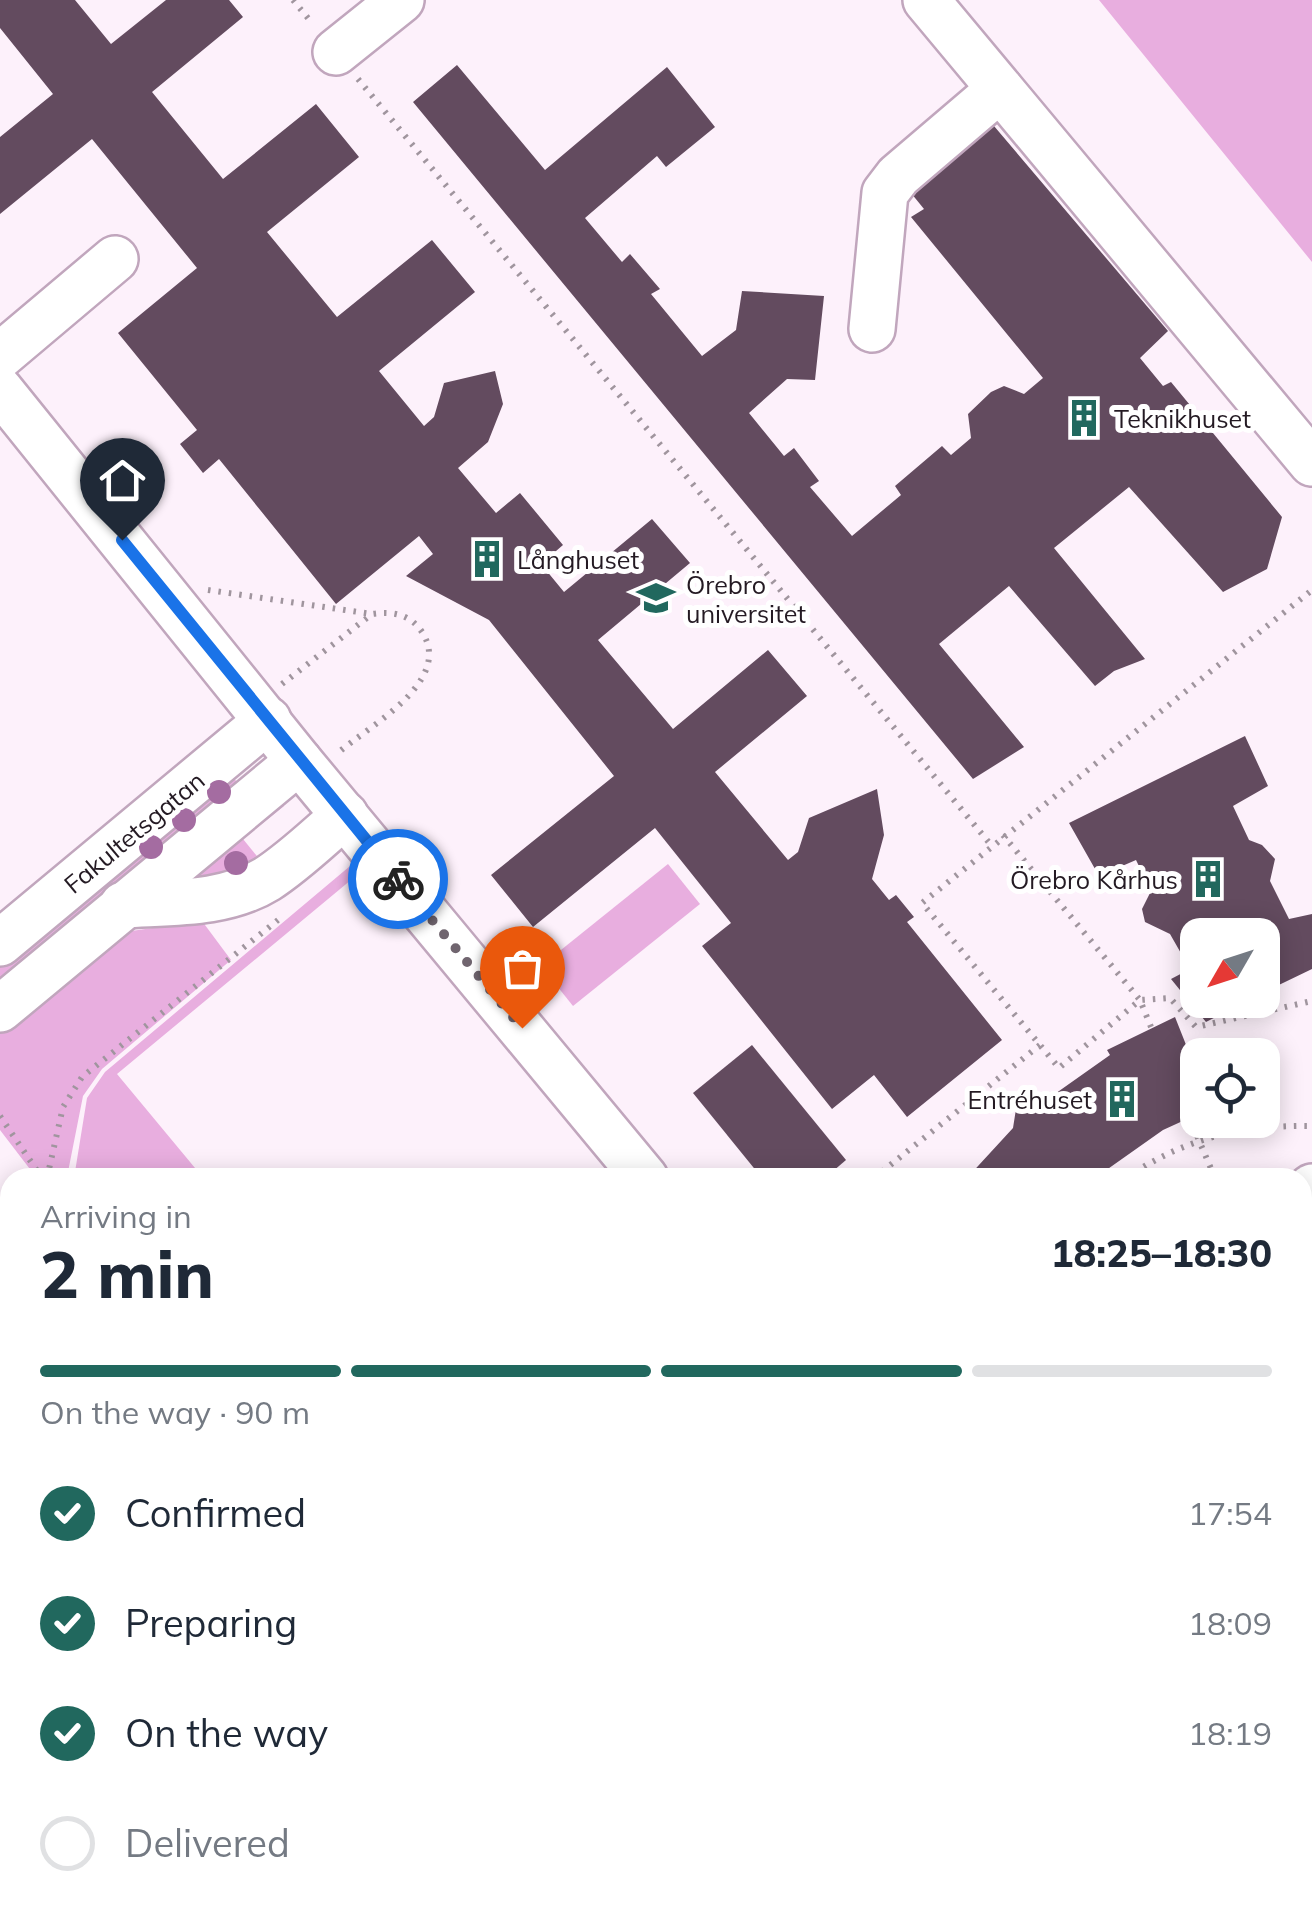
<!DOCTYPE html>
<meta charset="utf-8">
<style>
body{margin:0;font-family:Mulish,sans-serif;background:#f6f6f7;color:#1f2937;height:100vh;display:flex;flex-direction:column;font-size:38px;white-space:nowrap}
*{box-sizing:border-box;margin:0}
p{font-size:32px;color:#747a83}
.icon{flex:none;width:55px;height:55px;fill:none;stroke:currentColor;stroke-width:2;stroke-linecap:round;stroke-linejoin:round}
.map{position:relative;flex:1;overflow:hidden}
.drawer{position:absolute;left:0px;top:1168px;width:1312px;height:752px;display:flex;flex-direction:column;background:#fff;border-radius:30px 30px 0 0;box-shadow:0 5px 25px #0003}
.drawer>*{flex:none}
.needle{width:65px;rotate:231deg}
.tools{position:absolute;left:1180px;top:918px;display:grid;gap:20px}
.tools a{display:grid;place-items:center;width:100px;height:100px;border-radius:20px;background:#fff;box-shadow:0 5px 25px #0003;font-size:50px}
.pin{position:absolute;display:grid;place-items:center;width:85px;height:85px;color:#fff;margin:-102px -42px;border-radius:50% 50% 50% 0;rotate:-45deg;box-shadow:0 0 10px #0007}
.pin .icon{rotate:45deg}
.courier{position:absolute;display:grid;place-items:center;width:100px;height:100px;margin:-50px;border:8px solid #1a73e8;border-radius:50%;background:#fff;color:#222;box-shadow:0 2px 12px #0007}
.headline em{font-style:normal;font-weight:800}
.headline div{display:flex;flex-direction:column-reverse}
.headline{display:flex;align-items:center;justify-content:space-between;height:170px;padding:0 40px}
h1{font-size:65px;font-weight:800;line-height:75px}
.bar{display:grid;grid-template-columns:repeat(4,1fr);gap:15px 10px;align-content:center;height:120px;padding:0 40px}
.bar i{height:12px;border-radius:8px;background:#e0e1e3}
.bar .current{background:#21685e}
.bar p{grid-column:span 4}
ol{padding:0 40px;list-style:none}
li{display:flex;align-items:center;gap:30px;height:110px}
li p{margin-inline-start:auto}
li .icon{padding:10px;border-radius:50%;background:#21685e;color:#fff;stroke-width:4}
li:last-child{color:#747a83}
li i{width:55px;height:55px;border:5px solid #e0e1e3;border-radius:50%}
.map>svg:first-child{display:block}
.green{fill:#e8aedf}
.building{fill:#634b5f}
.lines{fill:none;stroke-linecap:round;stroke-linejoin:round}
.minor-casing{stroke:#c1a6bd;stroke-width:50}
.path{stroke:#a0959e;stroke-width:6;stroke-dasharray:2.5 8;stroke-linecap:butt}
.minor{stroke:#fff;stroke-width:45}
.tree{fill:#a46ca1}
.done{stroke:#70656f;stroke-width:10;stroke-dasharray:0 18}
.route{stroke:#1a73e8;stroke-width:12}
.labels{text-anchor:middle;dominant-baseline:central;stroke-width:10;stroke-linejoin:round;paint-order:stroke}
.poi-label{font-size:25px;fill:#241a23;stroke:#fff;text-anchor:start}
.street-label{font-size:25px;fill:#241a23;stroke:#fff}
</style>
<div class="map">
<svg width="1312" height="1919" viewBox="0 0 1312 1919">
<rect width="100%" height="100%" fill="#fdf1fb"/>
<g class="green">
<path d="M1099,0H1312V262Z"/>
<path d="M228,771L241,787L0,983V957Z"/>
<path d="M277,799L284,806L243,839L265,866L249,878L163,880Z"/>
<path d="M356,861L363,870L117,1074L200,1174L74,1178L87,1098L105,1072Z"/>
<path d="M668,864L700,904L573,1006L541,966Z"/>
<path d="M202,921L231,960L102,1069L83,1096L67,1177H36L0,1130V1025L110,934Z"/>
<path d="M1303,1761L1312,1764V1919H797L792,1910H1302Z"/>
<path d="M261,1910H481L462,1919H264Z"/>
</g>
<g class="building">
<path d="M0,0H75L111,44L166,0H229L243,17L152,92L223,179L316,104L359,157L267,232L337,317L432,240L475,292L379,371L424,426L434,417L444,383L495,371L503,404L488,442L458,468L496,513L520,493L563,545L541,564L564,592L652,519L690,563L598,640L673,729L768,650L807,696L715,772L788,860L798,852L809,818L877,789L884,835L872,879L889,900L896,895L914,917L907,922L1002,1040L907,1117L874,1075L832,1109L702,946L731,923L655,828L533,927L491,875L614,776L489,620L406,576L433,554L419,536L336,604L219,459L203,473L180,444L197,430L118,333L197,268L92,139L0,214V137L53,94L0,28Z"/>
<path d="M457,65L545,170L667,67L715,127L666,167L657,156L585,218L622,262L630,254L660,289L651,294L702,356L736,330L742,291L824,296L815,380L787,379L749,413L784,456L794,448L819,481L810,487L852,536L901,495L895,486L942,446L951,455L971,438L968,414L991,392L1004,386L1024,394L1043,378L911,217L924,209L911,193L994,126L1168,331L1140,358L1163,386L1171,382L1282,517L1267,569L1223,592L1129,487L1054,548L1145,659L1114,671L1095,686L1009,586L939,644L1024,747L973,779L413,102Z"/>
<path d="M1245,736L1268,786L1233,806L1249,840L1262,845L1275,859L1270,881L1289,919L1312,914V969L1262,993V935H1198V1000H1249L1206,1022L1171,979L1190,969L1170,934L1145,922L1142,909L1151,891L1136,860L1099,876L1069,823Z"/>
<path d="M1175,1017L1198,1075V1114L1163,1130L1095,1178H967L1013,1128L1016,1109L1035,1108L1110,1055L1107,1050Z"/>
<path d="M752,1045L846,1160L825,1178H762L693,1093Z"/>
<path d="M1302,1353L1312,1359V1562L1302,1558Z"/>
<path d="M10,1391V1496L0,1485V1401Z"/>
<path d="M0,1577L10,1586V1679L0,1669Z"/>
<path d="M5,1788L10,1794V1880L0,1866V1792Z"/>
<path d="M33,1910H93L81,1919H39Z"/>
</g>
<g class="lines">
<g class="minor-casing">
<g id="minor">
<path d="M926,0L1312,463"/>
<path d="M336,52L401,0"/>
<path d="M872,329L885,193L898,176L1000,89"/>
<path d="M0,356L115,259"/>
<path d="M0,390L299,761L645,1178"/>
<path d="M123,905C171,902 225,905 267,879C295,861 320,836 345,815"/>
<path d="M0,943L268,720"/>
<path d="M0,1009L299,761"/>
<path d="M1302,1195L1312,1187"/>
<path d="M0,1234L10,1247"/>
<path d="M0,1533L10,1530"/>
<path d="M1302,1635L1312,1638"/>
<path d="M0,1708L10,1716"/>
<path d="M516,1919L540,1910"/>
</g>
</g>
<g class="path">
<path d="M293,0L312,23"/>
<path d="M358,79L991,845"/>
<path d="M208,590L372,614"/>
<path d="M282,684L372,614C392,611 410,614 422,632C454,681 369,726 339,752"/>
<path d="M1003,835L1140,1000L1059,1068L922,903L1312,590"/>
<path d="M1151,1027L1140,1000L1170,998L1196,1027L1312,1001"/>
<path d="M0,1116L42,1178"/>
<path d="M1189,1117L1215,1178"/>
<path d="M47,1178L63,1107L82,1077L278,920"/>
<path d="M874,1178L1040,1045"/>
<path d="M1126,1178C1185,1138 1241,1125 1312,1126"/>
<path d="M1312,1237V1247"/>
<path d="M1302,1295L1312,1288"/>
<path d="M1302,1306L1312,1316"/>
<path d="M0,1331L10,1344"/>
<path d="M0,1358L10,1349"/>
<path d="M1302,1581L1312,1585"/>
<path d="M1302,1756L1312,1759"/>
<path d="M107,1910L111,1919"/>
<path d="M153,1919L175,1910"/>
</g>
<use href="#minor" class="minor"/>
</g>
<g class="tree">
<circle cx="219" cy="792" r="12"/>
<circle cx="184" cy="820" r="12"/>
<circle cx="151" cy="847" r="12"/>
<circle cx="236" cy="863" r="12"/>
</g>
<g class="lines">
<path class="done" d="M398,879L522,1028"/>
<path class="route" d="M122,540L398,879"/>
</g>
<defs>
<g id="building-bare" transform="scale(3)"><path d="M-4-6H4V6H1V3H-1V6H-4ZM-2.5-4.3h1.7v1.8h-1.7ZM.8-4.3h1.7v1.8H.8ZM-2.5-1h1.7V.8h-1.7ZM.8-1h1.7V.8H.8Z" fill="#21685e" stroke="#fff" stroke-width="2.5" paint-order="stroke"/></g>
<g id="university-bare" transform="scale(3)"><path d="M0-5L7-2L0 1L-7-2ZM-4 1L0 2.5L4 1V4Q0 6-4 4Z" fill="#21685e" stroke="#fff" stroke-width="2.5" paint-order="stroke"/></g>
</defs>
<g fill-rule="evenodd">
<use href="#building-bare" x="1084" y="418"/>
<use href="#building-bare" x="487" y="559"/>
<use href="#university-bare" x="656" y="598"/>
<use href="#building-bare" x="1208" y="879"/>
<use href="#building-bare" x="1122" y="1099"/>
</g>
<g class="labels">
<g class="poi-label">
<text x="1114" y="418">Teknikhuset</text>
<text x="517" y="559">Långhuset</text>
<text x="686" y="584">Örebro<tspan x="686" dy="29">universitet</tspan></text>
<text x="1178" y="879" text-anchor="end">Örebro Kårhus</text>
<text x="1092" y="1099" text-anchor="end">Entréhuset</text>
</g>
<g class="street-label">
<text transform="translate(134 832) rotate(-40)">Fakultetsgatan</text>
</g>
</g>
</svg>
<div class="tools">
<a><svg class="needle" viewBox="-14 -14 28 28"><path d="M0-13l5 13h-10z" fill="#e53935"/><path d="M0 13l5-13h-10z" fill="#747a83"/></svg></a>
<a><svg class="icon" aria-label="locate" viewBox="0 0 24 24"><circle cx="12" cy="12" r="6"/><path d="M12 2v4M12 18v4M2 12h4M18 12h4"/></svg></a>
</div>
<div class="pin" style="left:522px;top:1028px;background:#ea580c"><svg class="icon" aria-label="bag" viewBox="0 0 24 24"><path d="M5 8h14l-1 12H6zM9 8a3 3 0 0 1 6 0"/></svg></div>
<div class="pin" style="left:122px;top:540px;background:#1f2937"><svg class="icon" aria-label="home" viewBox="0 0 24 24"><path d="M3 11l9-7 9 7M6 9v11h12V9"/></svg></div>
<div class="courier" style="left:398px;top:879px"><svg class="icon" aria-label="bike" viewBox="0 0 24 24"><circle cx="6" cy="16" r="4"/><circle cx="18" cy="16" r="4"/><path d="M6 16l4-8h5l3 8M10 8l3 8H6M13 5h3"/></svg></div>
<section class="drawer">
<div class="headline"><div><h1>2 min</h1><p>Arriving in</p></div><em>18:25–18:30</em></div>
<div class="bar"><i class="current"></i><i class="current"></i><i class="current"></i><i></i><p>On the way · 90 m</p></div>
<ol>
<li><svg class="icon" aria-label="check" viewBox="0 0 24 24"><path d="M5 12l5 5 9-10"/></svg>Confirmed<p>17:54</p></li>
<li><svg class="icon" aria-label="check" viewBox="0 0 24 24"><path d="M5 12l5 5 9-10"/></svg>Preparing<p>18:09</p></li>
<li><svg class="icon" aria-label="check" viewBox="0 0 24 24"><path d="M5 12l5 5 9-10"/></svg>On the way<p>18:19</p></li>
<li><i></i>Delivered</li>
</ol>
</section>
</div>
